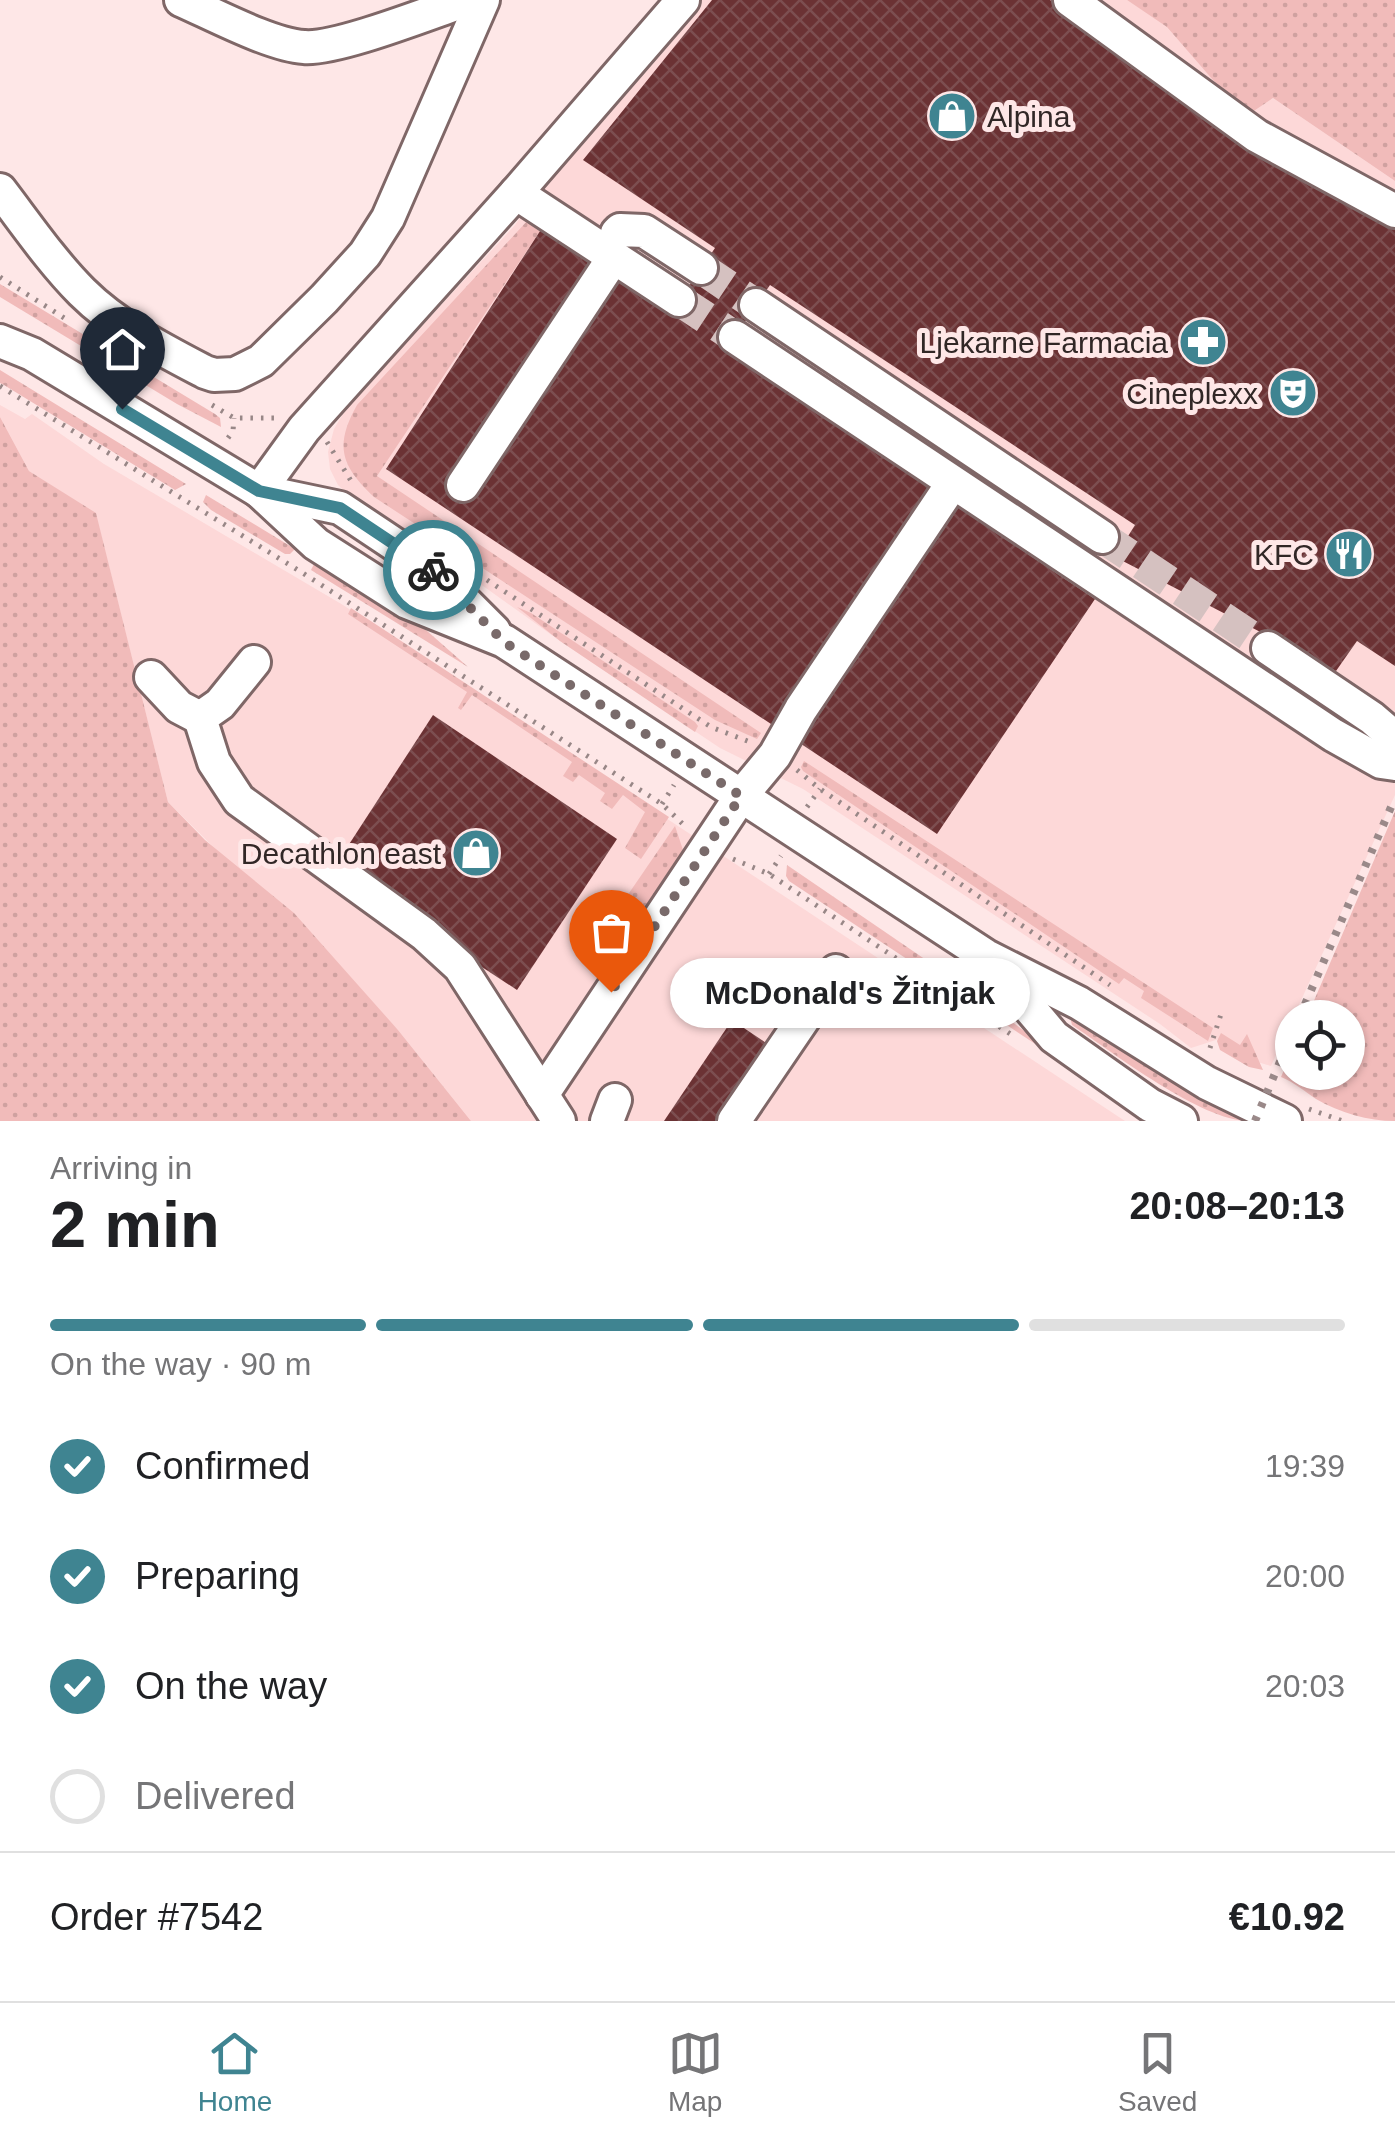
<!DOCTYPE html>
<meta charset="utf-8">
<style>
body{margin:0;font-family:Helvetica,sans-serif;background:#f2f2f2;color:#202124;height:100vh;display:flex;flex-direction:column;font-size:38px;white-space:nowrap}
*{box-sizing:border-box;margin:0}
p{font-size:32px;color:#757577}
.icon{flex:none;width:55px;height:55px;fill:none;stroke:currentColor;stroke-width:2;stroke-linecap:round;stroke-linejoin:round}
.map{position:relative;height:1121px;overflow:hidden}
.details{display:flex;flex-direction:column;background:#fff;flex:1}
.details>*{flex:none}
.tools{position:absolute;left:1275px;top:1000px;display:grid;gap:20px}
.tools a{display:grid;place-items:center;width:90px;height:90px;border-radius:50%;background:#fff;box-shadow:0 2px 8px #0004;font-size:50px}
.pin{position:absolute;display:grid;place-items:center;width:85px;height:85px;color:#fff;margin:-102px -42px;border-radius:50% 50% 50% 0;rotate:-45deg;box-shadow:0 0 10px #0007}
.pin .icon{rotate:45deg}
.courier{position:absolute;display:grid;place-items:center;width:100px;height:100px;margin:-50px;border:8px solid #3f8491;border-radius:50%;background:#fff;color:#222;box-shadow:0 2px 12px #0007}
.bubble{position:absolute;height:70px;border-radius:35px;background:#fff;box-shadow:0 2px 8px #0004;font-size:32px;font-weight:600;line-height:70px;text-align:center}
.headline em{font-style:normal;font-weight:600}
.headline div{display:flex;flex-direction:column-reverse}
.headline{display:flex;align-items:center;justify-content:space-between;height:170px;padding:0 50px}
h1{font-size:65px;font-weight:600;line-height:75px}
.bar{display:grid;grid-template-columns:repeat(4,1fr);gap:15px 10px;align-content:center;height:120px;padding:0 50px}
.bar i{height:12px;border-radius:8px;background:#e0e0e0}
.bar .current{background:#3f8491}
.bar p{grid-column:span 4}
.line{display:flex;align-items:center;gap:25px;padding:0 50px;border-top:2px solid #e0e0e0}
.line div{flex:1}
ol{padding:0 50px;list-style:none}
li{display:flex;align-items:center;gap:30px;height:110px}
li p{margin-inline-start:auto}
li .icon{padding:10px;border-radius:50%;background:#3f8491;color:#fff;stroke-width:4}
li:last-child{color:#757577}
li i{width:55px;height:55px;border:5px solid #e0e0e0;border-radius:50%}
.tab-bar{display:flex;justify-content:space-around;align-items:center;height:140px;border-top:2px solid #e0e0e0;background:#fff;font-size:28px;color:#757577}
.tab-bar a{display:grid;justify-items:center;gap:5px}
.tab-bar .current{color:#3f8491}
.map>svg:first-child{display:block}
.built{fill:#fdd8d8}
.grass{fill:url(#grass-dots)}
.building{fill:url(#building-cross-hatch)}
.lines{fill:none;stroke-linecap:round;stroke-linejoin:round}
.minor-tunnel{stroke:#d5c1c0;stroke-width:32;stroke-dasharray:32 16;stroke-linecap:butt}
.minor-casing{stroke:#7f6767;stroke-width:38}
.path{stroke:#988787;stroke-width:5;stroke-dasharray:2.5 8;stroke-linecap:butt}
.minor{stroke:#fff;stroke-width:32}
.rail{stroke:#9a8989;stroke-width:8;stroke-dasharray:5 10;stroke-linecap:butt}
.done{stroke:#796a6a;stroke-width:10;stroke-dasharray:0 18}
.route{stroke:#3f8491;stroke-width:12}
.labels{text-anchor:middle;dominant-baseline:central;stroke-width:10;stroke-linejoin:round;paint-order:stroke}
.poi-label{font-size:30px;fill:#312726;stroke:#fee7e7;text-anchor:end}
</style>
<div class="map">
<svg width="1395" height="1121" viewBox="0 0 1395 1121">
<defs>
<pattern id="grass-dots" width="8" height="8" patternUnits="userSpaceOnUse" patternTransform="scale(2.5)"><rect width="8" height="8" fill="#f1bbba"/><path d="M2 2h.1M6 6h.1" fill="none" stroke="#cfa1a0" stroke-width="1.8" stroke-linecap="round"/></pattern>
<pattern id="building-cross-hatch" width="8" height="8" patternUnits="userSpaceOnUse" patternTransform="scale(2.5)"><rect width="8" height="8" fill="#6b3234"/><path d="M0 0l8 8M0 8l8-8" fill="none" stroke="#7c4e50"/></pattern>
</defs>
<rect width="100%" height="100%" fill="#fee7e7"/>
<g class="built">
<path d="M694,0H1127L1167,26L1245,117L1273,98L1395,181V795L1271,1066L1237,1056L1219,1039L1191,1048L1160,1024L803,789L720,748L560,641L444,558L356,502L338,485L330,469L328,452L334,429L347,407L515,225L554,169Z"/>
<path d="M0,405L25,419L32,414L104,464L343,605L1125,1121H471L398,1030L168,802L96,514L29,471L0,417Z"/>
</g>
<g class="grass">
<path d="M1127,0H1395V181L1273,98L1245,117L1167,27Z"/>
<path d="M528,220L542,228L377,476L761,733L757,739L715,720L374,497C341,466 334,446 357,405Z"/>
<path d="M0,284L215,414L220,418L221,427L177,404L0,297Z"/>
<path d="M0,370L186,484L175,490L4,385L0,383Z"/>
<path d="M0,417L29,471L96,513L168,802L205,840L294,913L398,1030L471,1121H0Z"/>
<path d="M206,495L295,549L290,554H285L211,510L203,502Z"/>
<path d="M316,560L426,630L468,667L311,570Z"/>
<path d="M517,607L531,613L695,722L698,726L695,732L560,641Z"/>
<path d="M351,608L669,817L641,859L625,848L645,812L623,795L612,809L600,801L605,793L579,775L573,782L563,776L572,762L472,695L461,710L458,708L467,692L348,614Z"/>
<path d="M804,761L1213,1028L1208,1041L1141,998L1144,991L1124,978L1119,984L803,771L801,767Z"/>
<path d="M1395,811V1121C1368,1121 1340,1113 1316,1099C1304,1091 1295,1083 1281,1077L1292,1051V1072H1348V1018L1307,1017Z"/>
<path d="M675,826L683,850L633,927L614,915Z"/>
<path d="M787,865L973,992L1049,1050V1053L789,881L786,876Z"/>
<path d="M1070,1017L1249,1121C1201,1121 1114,1053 1072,1025Z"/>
<path d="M1221,1033L1240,1045L1247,1034L1263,1070L1249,1067L1220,1050L1217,1041Z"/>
</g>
<g class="building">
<path d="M712,0H1050L1395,228V666L1357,641L1336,671L1115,557L1135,525L770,285L725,351L1095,599L937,834L386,469L542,228L670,314L715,248L583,160Z"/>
<path d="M433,715L617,839L517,990L333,869Z"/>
<path d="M732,1020L772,1047L722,1121H664Z"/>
</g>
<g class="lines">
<g class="minor-tunnel">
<path d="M701,268L756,305"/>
<path d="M679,300L735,337"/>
<path d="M1102,537L1268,648"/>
</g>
<g class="minor-casing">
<g id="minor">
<path d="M181,0C213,14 271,45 304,47C336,50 431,12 467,0"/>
<path d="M1070,0L1257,136L1395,211"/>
<path d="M0,190C26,224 52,262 82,292C116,326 163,350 205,372L214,375L235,374L261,361L324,299L365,254L388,218L483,0"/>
<path d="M516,193L679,300"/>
<path d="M617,233L620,230L644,231L701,268"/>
<path d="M756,305L1102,537"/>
<path d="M735,337L1333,735L1381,762L1395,764"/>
<path d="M0,341L32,354L259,491L316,544L407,602L504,641L986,956L1079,1003L1207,1083L1285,1121"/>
<path d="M463,485L614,257"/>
<path d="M259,491L304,429L516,193L683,0"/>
<path d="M259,491L340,508L433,570L494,631"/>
<path d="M1268,648L1372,718L1395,738"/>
<path d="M254,662L220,704L200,718L214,762L239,800L424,934L460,967L559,1121"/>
<path d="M151,677L179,707L200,718"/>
<path d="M995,967L1054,1037L1150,1105L1181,1121"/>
<path d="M542,1095L741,796L775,755L801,709L952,484"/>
<path d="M607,1121L615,1100"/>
<path d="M734,1121L836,971"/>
</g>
</g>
<g class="path">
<path d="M0,277L69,321"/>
<path d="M0,386L298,570L662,804L687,828"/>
<path d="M212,405L234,418H278"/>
<path d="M228,438L233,431L234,418"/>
<path d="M327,442L353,484"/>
<path d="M487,580L711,727L750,742"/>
<path d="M797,770L820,789L1110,985"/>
<path d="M662,804L674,785"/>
<path d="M807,807L820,789"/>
<path d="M733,859L769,874L1015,1037"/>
<path d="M769,874L781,856"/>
<path d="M1210,1048L1222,1011"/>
<path d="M1309,1109L1343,1121"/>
</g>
<use href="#minor" class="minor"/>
<g class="rail">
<path d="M1299,1018L1395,798"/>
<path d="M1255,1121L1292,1033"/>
</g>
</g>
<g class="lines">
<path class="done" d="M433,570L504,642L741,796L611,992"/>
<path class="route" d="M122,409L259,491L340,508L433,570"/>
</g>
<defs>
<g id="shop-disc" transform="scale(2.5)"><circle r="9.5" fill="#3f8491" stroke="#fee7e7"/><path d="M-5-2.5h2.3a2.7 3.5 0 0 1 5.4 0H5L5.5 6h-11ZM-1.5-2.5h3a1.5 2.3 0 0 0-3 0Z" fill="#fff"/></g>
<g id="pharmacy-disc" transform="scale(2.5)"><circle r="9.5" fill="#3f8491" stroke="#fee7e7"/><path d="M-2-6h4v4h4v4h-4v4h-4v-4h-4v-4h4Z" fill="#fff"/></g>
<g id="theatre-disc" transform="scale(2.5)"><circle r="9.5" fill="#3f8491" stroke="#fee7e7"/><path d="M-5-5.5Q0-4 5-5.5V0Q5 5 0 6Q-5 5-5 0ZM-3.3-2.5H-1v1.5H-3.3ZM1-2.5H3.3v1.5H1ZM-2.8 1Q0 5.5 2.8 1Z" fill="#fff"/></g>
<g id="restaurant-disc" transform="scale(2.5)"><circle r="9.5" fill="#3f8491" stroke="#fee7e7"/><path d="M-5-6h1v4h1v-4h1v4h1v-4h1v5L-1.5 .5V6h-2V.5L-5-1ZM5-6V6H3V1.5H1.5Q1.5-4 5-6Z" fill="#fff"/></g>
</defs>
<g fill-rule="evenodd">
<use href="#shop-disc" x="952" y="116"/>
<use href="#pharmacy-disc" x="1203" y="342"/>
<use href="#theatre-disc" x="1293" y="393"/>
<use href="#restaurant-disc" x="1349" y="554"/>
<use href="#shop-disc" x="476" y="853"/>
</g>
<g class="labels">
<g class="poi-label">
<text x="987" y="116" text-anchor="start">Alpina</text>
<text x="1168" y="342">Ljekarne Farmacia</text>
<text x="1258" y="393">Cineplexx</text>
<text x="1314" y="554">KFC</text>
<text x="441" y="853">Decathlon east</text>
</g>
</g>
</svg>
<div class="tools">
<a><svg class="icon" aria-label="locate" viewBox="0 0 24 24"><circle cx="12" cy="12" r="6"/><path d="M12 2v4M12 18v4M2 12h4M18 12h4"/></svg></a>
</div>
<div class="pin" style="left:611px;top:992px;background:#ea580c"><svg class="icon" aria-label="bag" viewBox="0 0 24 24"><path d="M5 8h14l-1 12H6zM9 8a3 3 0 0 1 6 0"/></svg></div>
<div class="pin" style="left:122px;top:409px;background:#1f2937"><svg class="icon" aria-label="home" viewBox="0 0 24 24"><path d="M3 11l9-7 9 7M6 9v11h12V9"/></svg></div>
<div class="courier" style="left:433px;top:570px"><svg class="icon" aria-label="bike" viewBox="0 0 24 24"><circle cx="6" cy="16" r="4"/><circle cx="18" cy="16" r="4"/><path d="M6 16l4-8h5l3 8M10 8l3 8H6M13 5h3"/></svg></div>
<div class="bubble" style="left:670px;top:958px;width:360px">McDonald's Žitnjak</div>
</div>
<section class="details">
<div class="headline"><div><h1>2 min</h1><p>Arriving in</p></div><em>20:08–20:13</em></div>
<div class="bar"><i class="current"></i><i class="current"></i><i class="current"></i><i></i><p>On the way · 90 m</p></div>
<ol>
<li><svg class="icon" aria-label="check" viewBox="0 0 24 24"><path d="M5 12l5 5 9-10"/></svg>Confirmed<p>19:39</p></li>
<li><svg class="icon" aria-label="check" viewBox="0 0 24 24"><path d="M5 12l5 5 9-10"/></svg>Preparing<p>20:00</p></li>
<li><svg class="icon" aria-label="check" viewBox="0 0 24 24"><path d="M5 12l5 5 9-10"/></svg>On the way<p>20:03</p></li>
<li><i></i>Delivered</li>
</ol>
<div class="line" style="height:130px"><div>Order #7542</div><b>€10.92</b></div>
</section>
<nav class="tab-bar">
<a class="current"><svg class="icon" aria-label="home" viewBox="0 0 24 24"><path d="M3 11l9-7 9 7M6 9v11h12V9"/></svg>Home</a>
<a><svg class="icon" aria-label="map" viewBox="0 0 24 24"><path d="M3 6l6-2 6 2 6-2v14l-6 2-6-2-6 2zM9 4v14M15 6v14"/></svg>Map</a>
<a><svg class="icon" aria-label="saved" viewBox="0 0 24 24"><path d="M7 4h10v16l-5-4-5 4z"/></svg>Saved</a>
</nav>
